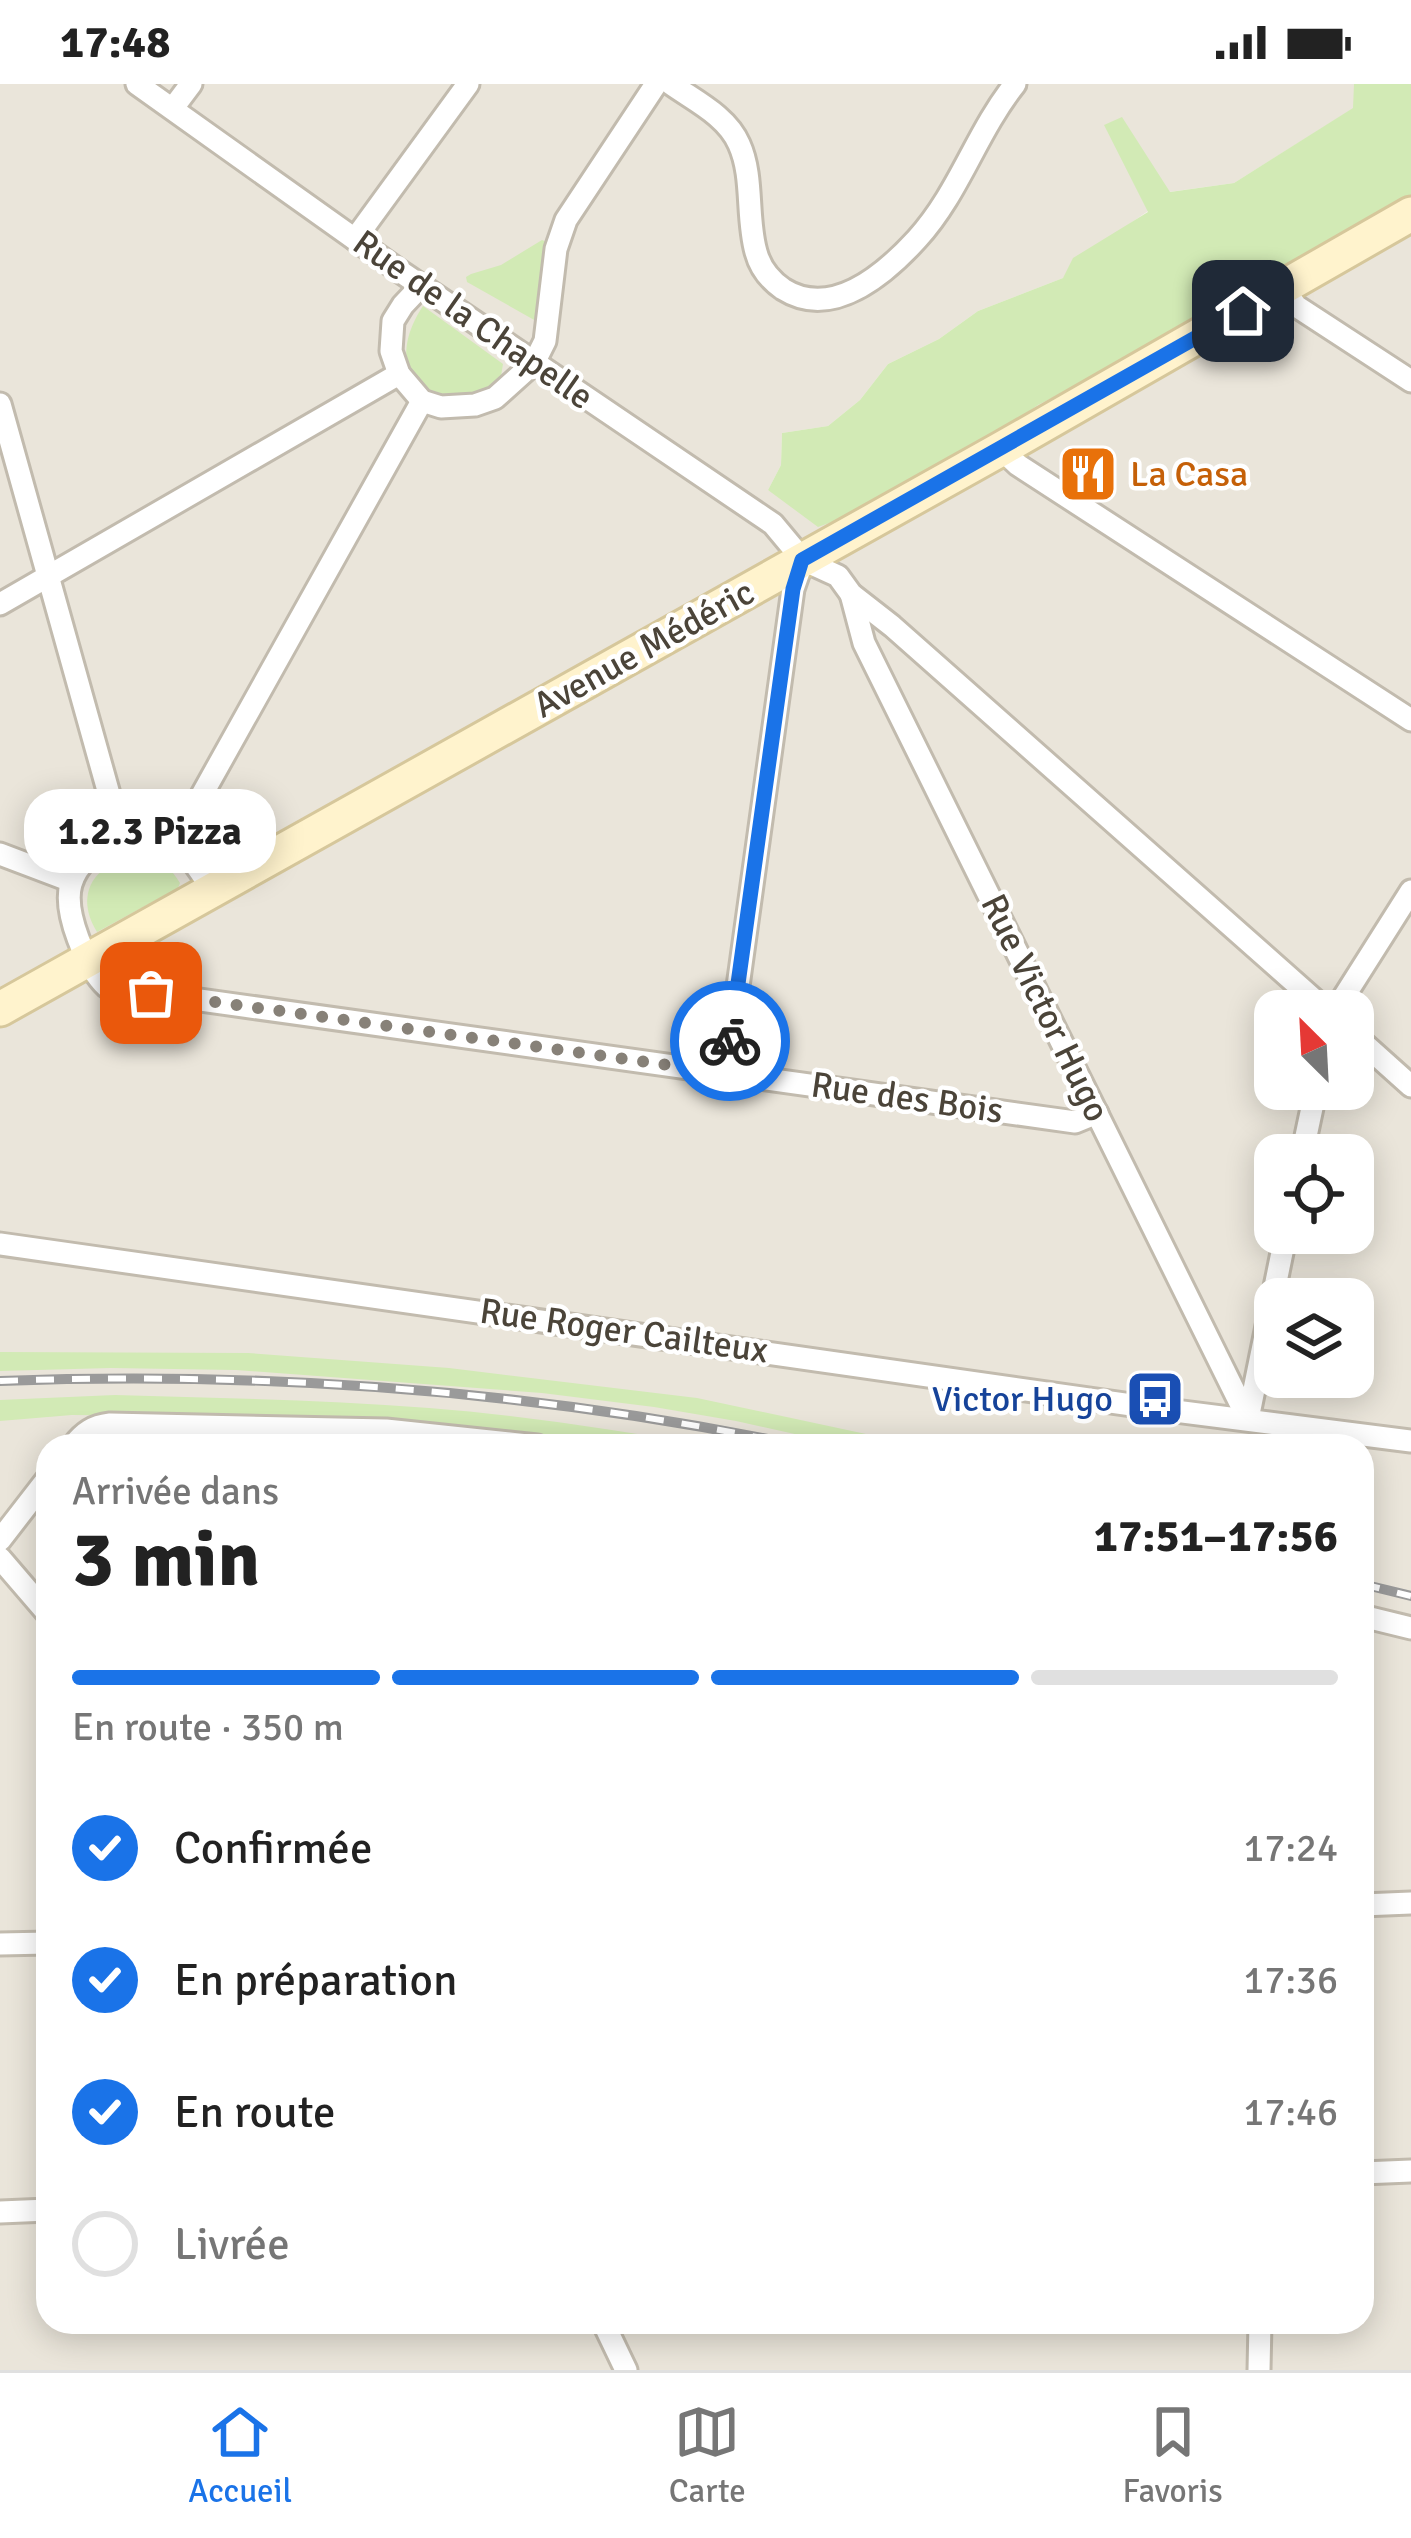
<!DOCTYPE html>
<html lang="fr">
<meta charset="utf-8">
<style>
body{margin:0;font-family:Signika,sans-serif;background:#f6f6f6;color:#222;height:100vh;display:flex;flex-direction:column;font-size:45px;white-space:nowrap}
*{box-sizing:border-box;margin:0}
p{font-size:39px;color:#767676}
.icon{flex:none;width:66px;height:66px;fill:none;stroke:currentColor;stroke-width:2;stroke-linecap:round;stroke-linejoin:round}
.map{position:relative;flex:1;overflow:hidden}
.side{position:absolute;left:36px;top:1350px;width:1338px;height:900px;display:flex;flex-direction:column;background:#fff;border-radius:36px;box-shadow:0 6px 30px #0003}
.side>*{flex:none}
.needle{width:78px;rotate:336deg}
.fabs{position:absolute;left:1254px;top:906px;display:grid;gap:24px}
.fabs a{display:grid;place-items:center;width:120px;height:120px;border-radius:24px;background:#fff;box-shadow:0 6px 30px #0003;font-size:60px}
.pin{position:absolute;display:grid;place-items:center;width:102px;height:102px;color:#fff;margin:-51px;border-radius:24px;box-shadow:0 6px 18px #0006}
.courier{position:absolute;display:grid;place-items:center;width:120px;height:120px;margin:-60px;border:9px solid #1a73e8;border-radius:50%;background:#fff;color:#222;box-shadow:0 3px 15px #0007}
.bubble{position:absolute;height:84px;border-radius:36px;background:#fff;box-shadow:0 6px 30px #0003;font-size:39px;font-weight:700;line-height:84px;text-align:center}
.headline em{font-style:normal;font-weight:700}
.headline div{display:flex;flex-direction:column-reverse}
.headline{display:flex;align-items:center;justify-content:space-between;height:204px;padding:0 36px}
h1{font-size:78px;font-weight:700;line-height:90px}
.bar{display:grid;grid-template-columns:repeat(4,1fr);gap:18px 12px;align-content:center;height:144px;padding:0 36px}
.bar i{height:15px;border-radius:9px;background:#e0e0e0}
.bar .selected{background:#1a73e8}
.bar p{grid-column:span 4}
ol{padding:0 36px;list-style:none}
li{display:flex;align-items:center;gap:36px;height:132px}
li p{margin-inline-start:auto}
li .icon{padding:12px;border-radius:50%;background:#1a73e8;color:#fff;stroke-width:4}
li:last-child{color:#767676}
li i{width:66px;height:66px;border:6px solid #e0e0e0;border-radius:50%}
.status{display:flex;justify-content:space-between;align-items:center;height:84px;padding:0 60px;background:#fff;direction:ltr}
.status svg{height:33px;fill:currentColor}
.menu{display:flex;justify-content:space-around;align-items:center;height:168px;border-top:3px solid #e0e0e0;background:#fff;font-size:33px;color:#767676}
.menu a{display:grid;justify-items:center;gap:6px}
.menu .selected{color:#1a73e8}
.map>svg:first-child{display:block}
.residential{fill:#eae5da;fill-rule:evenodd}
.green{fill:#d2eab5}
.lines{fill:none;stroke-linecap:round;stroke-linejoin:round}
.minor-casing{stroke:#c2bbae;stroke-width:27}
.secondary-casing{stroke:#d6c79b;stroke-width:39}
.minor{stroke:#fff;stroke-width:21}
.secondary{stroke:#fff3cd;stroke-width:33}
.rail-casing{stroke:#9a9a9a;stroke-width:10}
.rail{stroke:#fff;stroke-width:6;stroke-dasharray:18;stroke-linecap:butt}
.done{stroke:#878178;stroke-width:12;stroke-dasharray:0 21.6}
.route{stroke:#1a73e8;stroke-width:15}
.labels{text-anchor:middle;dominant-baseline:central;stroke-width:9;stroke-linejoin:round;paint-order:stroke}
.street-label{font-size:36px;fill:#4b4439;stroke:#fff}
.food-label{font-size:36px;fill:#c56008;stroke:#fff;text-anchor:start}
.transit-label{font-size:36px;fill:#164399;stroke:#fff;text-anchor:end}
</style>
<div class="status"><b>17:48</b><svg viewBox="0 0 49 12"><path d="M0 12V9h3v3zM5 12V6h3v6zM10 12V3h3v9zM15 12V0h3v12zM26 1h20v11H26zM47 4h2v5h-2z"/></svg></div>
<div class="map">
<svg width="1411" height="2286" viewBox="0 0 1411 2286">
<rect width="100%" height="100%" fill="#f6f3ec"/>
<path class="residential" d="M0,0H1354V24L1234,99L1169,108L1122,34L1105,41L1148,127L1112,152L1063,194L978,227L939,255L888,280L860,316L828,342L782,349L781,381L768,406L840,435L984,359L1038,321L1111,285L1411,111V2286H0ZM1275,927H1353V1005H1275ZM1275,1071H1353V1149H1275ZM1275,1215H1353V1293H1275ZM48,1362H1362V2238H48Z"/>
<g class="green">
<path d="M1354,0H1411V111L1111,285L1038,321L984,359L840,435L818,443L768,406L781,381L782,349L828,342L860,316L888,280L939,255L978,227L1063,194L1073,174L1148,128L1104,41L1122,33L1170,108L1234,99L1353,24Z"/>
<path d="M542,156L549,159L536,237L467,198L466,193L471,190L501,181Z"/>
<path d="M423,222L503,280L500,298C433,338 377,291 423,222Z"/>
<path d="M144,772C161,775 171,784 180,799L178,804L97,848C71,806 100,774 144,772Z"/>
<path d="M0,1268L248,1269L449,1284L697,1314L922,1362H849L736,1337L654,1323L542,1309L236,1286L111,1284L0,1287Z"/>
<path d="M115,1311C220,1314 324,1316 429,1324C523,1331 618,1347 712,1362H596L495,1347L193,1332L72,1331L0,1337V1316Z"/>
</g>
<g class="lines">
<g class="minor-casing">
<g id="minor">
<path d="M137,0L401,188L773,440L803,476L838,492L851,510L892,542L1327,927"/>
<path d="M671,0C695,17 727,32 739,60C754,93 746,133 756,168C760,183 770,196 783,205C832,236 885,190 917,155C959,109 976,49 1015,0"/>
<path d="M173,24L191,0"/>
<path d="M355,155L468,0"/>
<path d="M421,202L403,221L393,237L391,267L399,290L422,317L441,323L475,321L495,314L534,279L545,257L556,165L566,136L656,0"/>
<path d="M1283,204L1296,222L1411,297"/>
<path d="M0,320L121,753"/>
<path d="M1001,365L1018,381L1411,636"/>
<path d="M851,510L864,559L1248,1335"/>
<path d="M0,520L399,290"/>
<path d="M175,759L422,317"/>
<path d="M0,770L71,797"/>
<path d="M213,807C203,792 193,774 179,763C144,735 83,760 71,800C63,828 86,883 107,903L1075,1038L1097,1029"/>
<path d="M1335,927L1411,807"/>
<path d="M1353,950L1411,1002"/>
<path d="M726,989L793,505L803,476"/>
<path d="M1302,1071L1316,1005"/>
<path d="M0,1160L1167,1326L1411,1357"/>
<path d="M1248,1335L1286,1149"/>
<path d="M73,1362C84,1348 93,1342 110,1340L386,1346L537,1362"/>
<path d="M0,1456L48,1394"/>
<path d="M0,1474L48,1530"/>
<path d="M1362,1532L1411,1544"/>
<path d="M1362,1821L1411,1819"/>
<path d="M0,1860L48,1859"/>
<path d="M1362,2089L1411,2087"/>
<path d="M0,2128L48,2126"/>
<path d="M603,2238L626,2286"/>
<path d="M1259,2286L1260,2238"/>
</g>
</g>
<g class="secondary-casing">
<path id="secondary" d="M0,925L1001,365L1411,130"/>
</g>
<use href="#minor" class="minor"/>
<use href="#secondary" class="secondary"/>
<g class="rail-casing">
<g id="rail">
<path d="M0,1297C269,1287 538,1307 802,1362"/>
<path d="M1362,1500L1411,1512"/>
</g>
</g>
<use href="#rail" class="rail"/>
</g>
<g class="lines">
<path class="done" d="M151,909L726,989L730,957"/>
<path class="route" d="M730,957L793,505L802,476L1243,227"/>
</g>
<defs>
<g id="restaurant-square" transform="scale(3)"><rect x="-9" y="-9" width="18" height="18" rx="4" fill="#e8710a" stroke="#fff"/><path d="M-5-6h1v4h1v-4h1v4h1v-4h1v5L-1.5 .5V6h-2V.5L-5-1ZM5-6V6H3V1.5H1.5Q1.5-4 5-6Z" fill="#fff"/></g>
<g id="bus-square" transform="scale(3)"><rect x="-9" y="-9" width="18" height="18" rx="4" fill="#1a4fb4" stroke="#fff"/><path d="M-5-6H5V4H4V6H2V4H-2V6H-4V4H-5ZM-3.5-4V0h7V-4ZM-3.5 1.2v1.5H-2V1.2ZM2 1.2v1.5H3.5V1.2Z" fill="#fff"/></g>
</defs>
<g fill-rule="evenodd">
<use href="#restaurant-square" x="1088" y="390"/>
<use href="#bus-square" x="1155" y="1315"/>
</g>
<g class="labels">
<g class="street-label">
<text transform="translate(473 236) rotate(35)">Rue de la Chapelle</text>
<text transform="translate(644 565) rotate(-29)">Avenue Médéric</text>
<text transform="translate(1045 924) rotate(64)">Rue Victor Hugo</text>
<text transform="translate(907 1014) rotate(8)">Rue des Bois</text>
<text transform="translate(624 1247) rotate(8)">Rue Roger Cailteux</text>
</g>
<g class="food-label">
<text x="1130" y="390">La Casa</text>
</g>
<g class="transit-label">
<text x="1113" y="1315">Victor Hugo</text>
</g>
</g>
</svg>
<div class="fabs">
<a><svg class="needle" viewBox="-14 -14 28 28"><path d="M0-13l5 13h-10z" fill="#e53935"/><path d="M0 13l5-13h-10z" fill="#767676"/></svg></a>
<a><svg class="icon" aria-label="locate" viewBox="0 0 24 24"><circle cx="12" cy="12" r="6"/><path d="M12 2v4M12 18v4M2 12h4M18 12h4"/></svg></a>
<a><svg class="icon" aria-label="layers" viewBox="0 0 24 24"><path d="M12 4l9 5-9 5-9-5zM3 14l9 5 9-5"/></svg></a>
</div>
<div class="pin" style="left:151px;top:909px;background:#ea580c"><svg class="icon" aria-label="bag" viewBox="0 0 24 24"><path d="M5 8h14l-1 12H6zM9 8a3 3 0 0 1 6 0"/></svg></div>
<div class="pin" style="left:1243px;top:227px;background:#1f2937"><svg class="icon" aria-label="home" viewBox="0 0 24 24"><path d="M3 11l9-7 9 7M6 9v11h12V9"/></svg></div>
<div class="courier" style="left:730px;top:957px"><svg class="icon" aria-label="bike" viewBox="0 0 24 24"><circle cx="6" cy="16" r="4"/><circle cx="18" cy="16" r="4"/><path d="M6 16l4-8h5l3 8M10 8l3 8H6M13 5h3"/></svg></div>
<div class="bubble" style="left:24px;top:705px;width:252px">1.2.3 Pizza</div>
<section class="side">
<div class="headline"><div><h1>3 min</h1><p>Arrivée dans</p></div><em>17:51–17:56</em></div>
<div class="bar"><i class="selected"></i><i class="selected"></i><i class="selected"></i><i></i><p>En route · 350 m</p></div>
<ol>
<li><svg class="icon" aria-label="check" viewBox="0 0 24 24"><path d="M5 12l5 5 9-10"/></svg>Confirmée<p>17:24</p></li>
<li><svg class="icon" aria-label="check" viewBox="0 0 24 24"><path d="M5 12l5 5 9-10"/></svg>En préparation<p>17:36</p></li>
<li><svg class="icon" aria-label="check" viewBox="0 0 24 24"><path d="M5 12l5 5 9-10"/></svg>En route<p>17:46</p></li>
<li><i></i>Livrée</li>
</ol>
</section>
</div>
<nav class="menu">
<a class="selected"><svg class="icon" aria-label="home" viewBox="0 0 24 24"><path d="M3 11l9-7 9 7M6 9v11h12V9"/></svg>Accueil</a>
<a><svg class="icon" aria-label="map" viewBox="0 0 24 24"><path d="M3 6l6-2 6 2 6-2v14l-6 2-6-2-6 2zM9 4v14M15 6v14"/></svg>Carte</a>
<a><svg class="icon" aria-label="saved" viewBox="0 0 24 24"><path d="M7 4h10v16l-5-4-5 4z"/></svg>Favoris</a>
</nav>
